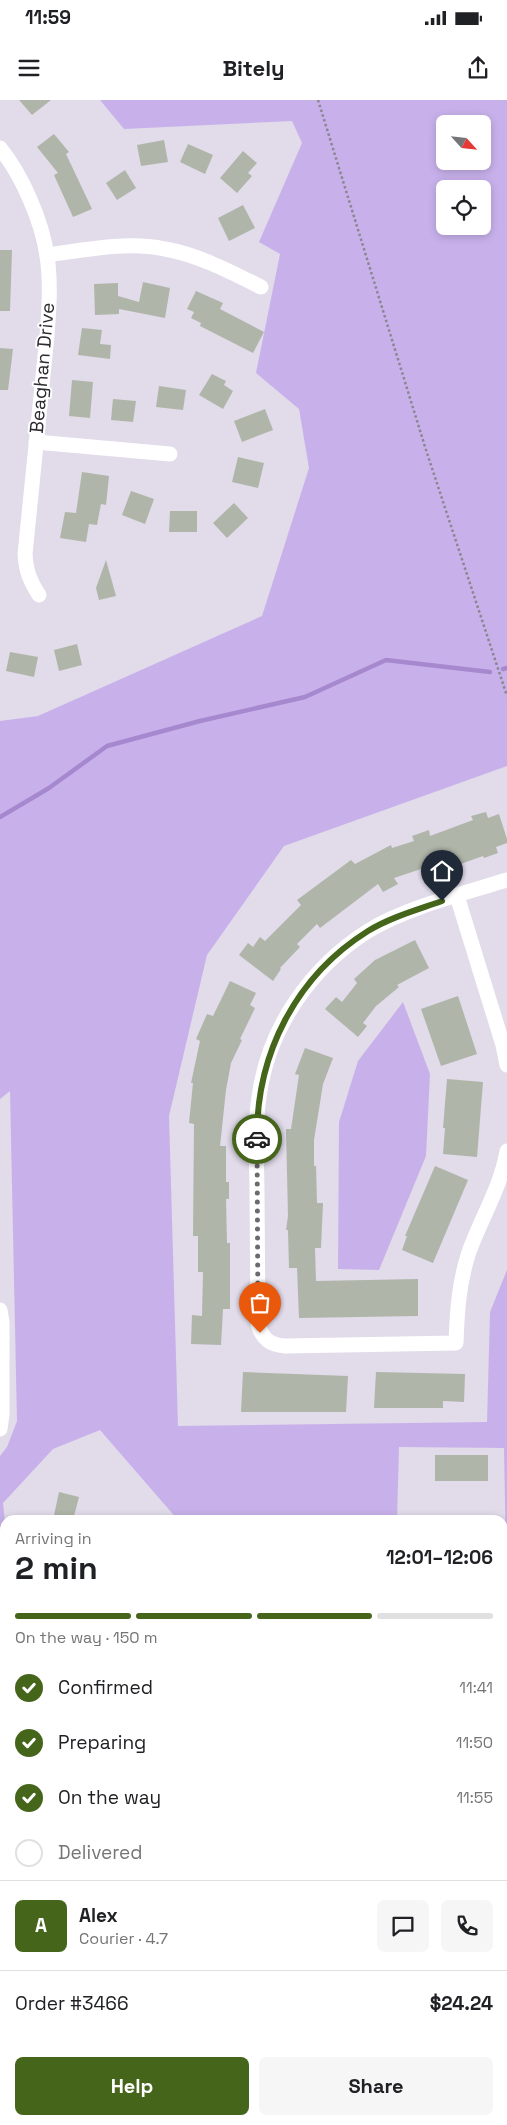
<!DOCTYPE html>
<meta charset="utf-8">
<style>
body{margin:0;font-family:"Space Grotesk",sans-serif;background:#f6f6f6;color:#202124;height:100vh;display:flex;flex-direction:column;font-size:19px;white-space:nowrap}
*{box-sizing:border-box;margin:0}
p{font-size:16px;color:#757577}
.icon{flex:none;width:28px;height:28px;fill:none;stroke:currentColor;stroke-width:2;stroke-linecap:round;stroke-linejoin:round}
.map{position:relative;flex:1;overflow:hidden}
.side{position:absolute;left:0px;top:1415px;width:508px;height:610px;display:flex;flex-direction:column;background:#fff;border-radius:15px 15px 0 0;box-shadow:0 2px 8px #0003}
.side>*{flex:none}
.needle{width:32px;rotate:117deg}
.buttons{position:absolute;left:436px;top:15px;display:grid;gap:10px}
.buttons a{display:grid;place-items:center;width:55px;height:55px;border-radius:8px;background:#fff;box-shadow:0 2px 8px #0003;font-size:25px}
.pin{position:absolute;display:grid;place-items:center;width:42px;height:42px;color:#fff;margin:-51px -21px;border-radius:50% 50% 50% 0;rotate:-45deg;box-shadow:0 0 5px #0007}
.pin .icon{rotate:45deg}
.courier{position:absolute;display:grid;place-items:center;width:50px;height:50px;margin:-25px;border:4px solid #45651b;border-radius:50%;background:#fff;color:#222;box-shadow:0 1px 6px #0007}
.overview em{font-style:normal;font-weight:700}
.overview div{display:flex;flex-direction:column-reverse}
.overview{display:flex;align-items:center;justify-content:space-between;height:85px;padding:0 15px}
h1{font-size:32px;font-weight:700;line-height:38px}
.bar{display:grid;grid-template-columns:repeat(4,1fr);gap:8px 5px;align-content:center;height:60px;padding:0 15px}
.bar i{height:6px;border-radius:4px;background:#e0e0e0}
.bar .selected{background:#45651b}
.bar p{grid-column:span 4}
.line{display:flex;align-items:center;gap:12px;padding:0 15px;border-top:1px solid #e0e0e0}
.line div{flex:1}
.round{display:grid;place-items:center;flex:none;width:52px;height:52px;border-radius:8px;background:#f6f6f6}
ol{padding:0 15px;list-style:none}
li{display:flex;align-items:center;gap:15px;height:55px}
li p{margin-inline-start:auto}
li .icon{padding:5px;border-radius:50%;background:#45651b;color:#fff;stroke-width:4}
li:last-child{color:#757577}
li i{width:28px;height:28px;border:2px solid #e0e0e0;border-radius:50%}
.action{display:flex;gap:10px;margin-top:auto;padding:10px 15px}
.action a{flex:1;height:58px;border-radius:8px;background:#45651b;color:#fff;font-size:20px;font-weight:700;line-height:58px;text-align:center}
.action a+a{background:#f6f6f6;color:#202124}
.status{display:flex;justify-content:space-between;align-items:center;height:35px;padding:0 25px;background:#fff;direction:ltr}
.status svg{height:14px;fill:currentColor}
header{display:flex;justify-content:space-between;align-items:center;height:65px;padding:0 15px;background:#fff;font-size:22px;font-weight:700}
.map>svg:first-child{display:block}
.green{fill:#c8b1eb;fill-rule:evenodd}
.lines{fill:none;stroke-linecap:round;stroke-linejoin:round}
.stream{stroke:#a688cf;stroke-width:4.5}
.building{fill:#afb6a9}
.path{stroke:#8a8690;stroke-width:2.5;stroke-dasharray:2.5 2.5;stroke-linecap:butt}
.minor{stroke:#fff;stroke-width:15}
.done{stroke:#6c6971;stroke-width:5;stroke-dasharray:0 9}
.route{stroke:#45651b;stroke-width:6}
.labels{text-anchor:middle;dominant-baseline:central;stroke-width:4;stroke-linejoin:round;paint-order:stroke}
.street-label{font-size:19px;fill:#2d2b30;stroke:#fff}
</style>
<div class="status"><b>11:59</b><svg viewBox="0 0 49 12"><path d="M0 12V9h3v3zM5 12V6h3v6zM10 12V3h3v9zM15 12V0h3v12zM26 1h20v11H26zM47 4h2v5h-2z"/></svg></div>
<header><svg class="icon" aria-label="menu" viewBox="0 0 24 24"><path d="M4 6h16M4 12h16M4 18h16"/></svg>Bitely<svg class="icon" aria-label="share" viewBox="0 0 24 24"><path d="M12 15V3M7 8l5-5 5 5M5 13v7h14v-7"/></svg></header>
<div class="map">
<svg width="507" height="2025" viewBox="0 0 507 2025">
<rect width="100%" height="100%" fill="#e1dbea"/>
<g class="green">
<path d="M100,0H507V666L284,746L207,855L169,1016L178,1326L487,1322L490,1212L507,1170V1512L504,1348L399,1347L397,1420H178L100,1330L53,1349L3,1403L5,1422V1843L0,1848V1356L7,1347L17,1321L10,991L0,999V621L38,616L262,516L309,368L299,309L256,273L280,154L259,142L302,43L292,21L124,29ZM445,24H482V61H445ZM445,89H482V126H445Z"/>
<path d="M403,902L430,974L426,1056L379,1170L338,1169L339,1022L358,961Z"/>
<path d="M503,1654L507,1656V1953L503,1960Z"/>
<path d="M507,1995V2025H489L492,2020H502L503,2003Z"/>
<path d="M305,2020H466L463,2025H302Z"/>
</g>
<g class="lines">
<g class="stream">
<path d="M503,569L507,568"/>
<path d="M0,717L49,688L107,646L200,621L305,597L386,560L490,572"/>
</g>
</g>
<g class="building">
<path d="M19,0H51L32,15Z"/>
<path d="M54,34L69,52L66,54L92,109L73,117L54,75L58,73L37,47Z"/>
<path d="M164,40L168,62L141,66L137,45Z"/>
<path d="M188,44L213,55L205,74L180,62Z"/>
<path d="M243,51L257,63L248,73L252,76L237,93L220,78Z"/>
<path d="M125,70L136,88L117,100L106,83Z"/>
<path d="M243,105L255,128L229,141L218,118Z"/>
<path d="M0,150H12L10,211H0Z"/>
<path d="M143,182L170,188L165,218L119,209V214L95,215L94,184L118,183V196L139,202Z"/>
<path d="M196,191L223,203L220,209L264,232L253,253L200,226L201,223L191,218L194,212L187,209Z"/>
<path d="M82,228L102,230L100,244L111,245L110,259L78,255Z"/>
<path d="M0,248L13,249L8,290H0Z"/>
<path d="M212,274L226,281L224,285L233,291L223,309L199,295Z"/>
<path d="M72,280L93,282L90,318L69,316Z"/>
<path d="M159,286L186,290L183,310L156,307Z"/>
<path d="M113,299L136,301L133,322L111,320Z"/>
<path d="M265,309L273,330L242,342L234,321Z"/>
<path d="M238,357L264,363L258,388L232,382Z"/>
<path d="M82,372L109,376L106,405L101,404L97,425L89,424L86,442L60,438L65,412L76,413Z"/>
<path d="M131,391L154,399L145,424L122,415Z"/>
<path d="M234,403L248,418L227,438L213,423Z"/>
<path d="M170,411H197V432H169Z"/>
<path d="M106,460L116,496L99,500L96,488Z"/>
<path d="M77,544L82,565L59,571L54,550Z"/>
<path d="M10,552L38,557L34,577L6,571Z"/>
<path d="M486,712L488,718L499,714L507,739V743L496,747L498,753L484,758L483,756L427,776L424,768L394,778L398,784L383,792L378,784L320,828L317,824L297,844L300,847L280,868L281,869L273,881L239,855L248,843L253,847L260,837L265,841L301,805L297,800L351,760L355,764L391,745L392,748L414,741L412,736L429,730L430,736L473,720L471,716Z"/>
<path d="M415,840L429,868L397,885L399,887L376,906L363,923L367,926L358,937L325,909L336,897L342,902L357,883L354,879L375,860Z"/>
<path d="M230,881L256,893L250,905L255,908L240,939L242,940L231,963L226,990L220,1046H226V1082H229V1099H226L227,1143H230V1209H223L221,1245L191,1244L192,1215L202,1216L203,1172H198V1136H193L194,1024L189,1023L193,983H191L200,941L196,939L207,914L213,916Z"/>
<path d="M458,896L477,954L441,966L421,909Z"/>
<path d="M305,948L333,958L323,984L314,1040V1066H316L317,1103H323L321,1148H315L316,1181L418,1179V1216L299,1218L297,1168H289L288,1130H286L288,1116L286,1029H291L299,975L295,974Z"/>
<path d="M447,979L483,982L477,1057L443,1054L445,1028H443Z"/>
<path d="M435,1066L468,1080L433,1163L402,1150L407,1136H405Z"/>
<path d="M243,1272L348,1276L346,1312H241Z"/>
<path d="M376,1272L465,1274L464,1302L443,1301V1308H374Z"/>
<rect x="435" y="1355" width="53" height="26"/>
<path d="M59,1392L79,1397L73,1420H53Z"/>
</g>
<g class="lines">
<path class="path" d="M318,0L426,350L507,596"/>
<g class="minor">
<path d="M0,48C22,75 42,121 47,156C51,182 49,209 47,236L25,454C26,471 30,481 39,495"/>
<path d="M47,155C86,150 126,141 165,149C199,155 231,172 261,187"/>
<path d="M36,342L170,354"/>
<path d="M507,780C465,793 405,808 368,831C311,867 268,928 259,997C254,1029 257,1063 257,1095C257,1138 258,1181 258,1224C262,1239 270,1245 285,1246L456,1243C457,1212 459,1182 469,1152C481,1118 501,1087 507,1051"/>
<path d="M457,796L503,945L507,965"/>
<path d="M0,1210L2,1222V1315L0,1329"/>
</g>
</g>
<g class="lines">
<path class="done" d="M257,1039L258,1224L260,1233"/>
<path class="route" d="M257,1039C256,954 296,876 368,831C391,817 417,810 442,801"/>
</g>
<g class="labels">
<g class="street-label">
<text transform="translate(42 268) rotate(-85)">Beaghan Drive</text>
</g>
</g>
</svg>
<div class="buttons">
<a><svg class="needle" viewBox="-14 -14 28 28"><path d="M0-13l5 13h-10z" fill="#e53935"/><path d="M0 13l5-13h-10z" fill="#757577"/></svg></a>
<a><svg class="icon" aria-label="locate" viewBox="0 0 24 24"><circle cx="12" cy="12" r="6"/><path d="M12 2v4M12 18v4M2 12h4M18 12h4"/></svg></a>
</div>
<div class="pin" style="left:260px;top:1233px;background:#ea580c"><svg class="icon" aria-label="bag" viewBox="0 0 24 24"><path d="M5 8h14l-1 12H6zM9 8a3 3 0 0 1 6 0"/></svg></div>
<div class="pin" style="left:442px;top:801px;background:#1f2937"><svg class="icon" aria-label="home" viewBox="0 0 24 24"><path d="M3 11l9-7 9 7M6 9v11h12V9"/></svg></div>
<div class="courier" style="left:257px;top:1039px"><svg class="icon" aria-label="car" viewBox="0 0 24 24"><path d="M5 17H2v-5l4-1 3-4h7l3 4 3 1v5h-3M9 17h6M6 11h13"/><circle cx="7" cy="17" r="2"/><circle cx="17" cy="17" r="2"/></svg></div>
<section class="side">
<div class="overview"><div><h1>2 min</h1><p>Arriving in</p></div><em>12:01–12:06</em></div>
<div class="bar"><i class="selected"></i><i class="selected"></i><i class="selected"></i><i></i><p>On the way · 150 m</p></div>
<ol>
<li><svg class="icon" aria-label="check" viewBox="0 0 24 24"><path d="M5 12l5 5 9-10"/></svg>Confirmed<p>11:41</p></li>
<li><svg class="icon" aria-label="check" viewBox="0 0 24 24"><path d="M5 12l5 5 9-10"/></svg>Preparing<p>11:50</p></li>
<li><svg class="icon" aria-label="check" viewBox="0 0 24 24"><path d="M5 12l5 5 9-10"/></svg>On the way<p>11:55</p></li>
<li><i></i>Delivered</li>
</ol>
<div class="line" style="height:90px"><b class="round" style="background:#45651b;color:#fff">A</b><div><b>Alex</b><p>Courier · 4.7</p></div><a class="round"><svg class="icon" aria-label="chat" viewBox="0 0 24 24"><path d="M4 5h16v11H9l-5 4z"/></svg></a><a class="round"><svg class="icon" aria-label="phone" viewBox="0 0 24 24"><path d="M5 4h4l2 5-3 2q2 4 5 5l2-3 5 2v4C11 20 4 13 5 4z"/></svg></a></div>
<div class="line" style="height:65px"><div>Order #3466</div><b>$24.24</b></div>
<div class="action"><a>Help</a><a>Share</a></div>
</section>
</div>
